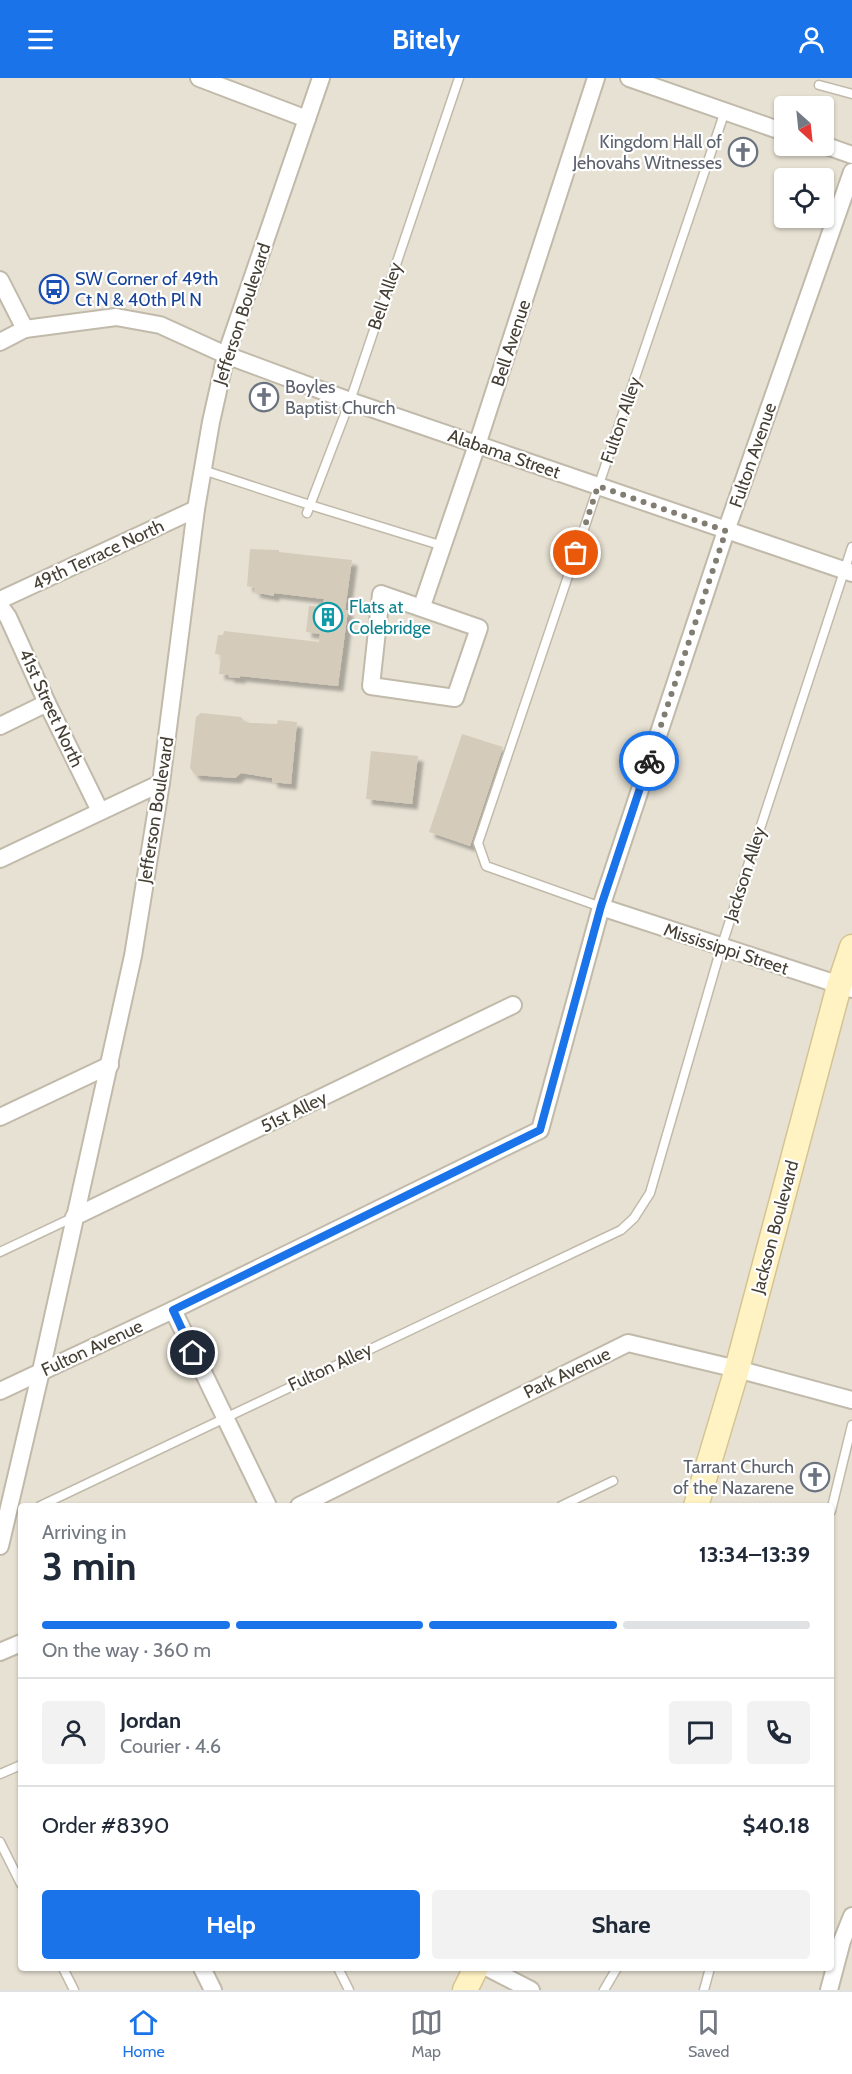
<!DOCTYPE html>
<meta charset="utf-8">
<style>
body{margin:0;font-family:Cabin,sans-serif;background:#f2f2f3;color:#1f2937;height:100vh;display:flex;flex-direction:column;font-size:22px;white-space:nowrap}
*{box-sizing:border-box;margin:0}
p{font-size:20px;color:#747a83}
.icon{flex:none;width:33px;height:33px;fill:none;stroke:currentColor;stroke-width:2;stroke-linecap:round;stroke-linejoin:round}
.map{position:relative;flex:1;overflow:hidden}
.sheet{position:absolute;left:18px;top:1425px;width:816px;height:468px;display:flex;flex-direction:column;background:#fff;border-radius:6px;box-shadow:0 2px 4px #0004}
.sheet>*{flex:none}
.needle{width:39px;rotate:153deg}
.controls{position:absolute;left:774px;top:18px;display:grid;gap:12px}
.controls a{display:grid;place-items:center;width:60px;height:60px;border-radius:6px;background:#fff;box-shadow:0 2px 4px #0004;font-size:30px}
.pin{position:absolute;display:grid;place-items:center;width:51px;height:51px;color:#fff;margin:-26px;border:3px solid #fff;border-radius:50%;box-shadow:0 2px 6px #0007}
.courier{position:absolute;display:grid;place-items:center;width:60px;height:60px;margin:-30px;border:4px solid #1a73e8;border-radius:50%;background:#fff;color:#222;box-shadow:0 2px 8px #0007}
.head em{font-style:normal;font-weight:700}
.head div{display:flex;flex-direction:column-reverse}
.head{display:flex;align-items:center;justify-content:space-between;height:102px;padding:0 24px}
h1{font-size:39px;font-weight:700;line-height:45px}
.bar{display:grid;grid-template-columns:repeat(4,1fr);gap:9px 6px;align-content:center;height:72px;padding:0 24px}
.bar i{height:8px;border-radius:4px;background:#e0e1e3}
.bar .active{background:#1a73e8}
.bar p{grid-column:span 4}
.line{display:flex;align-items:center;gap:15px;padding:0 24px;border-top:2px solid #e0e1e3}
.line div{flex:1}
.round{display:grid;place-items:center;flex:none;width:63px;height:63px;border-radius:6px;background:#f2f2f3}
.button{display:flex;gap:12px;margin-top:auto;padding:12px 24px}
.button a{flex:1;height:69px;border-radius:6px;background:#1a73e8;color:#fff;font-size:24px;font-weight:700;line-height:69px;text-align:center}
.button a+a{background:#f2f2f3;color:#1f2937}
header{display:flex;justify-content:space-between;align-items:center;height:78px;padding:0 24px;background:#1a73e8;color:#fff;font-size:27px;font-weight:700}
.dock{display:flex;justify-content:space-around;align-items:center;height:84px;border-top:2px solid #e0e1e3;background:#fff;font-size:16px;color:#747a83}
.dock a{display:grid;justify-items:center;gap:3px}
.dock .active{color:#1a73e8}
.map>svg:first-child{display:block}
.residential{fill:#e7e1d3;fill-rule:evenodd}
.building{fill:#d5cbba;filter:url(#shadow)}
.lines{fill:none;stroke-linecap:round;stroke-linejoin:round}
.lane-casing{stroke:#c1baaa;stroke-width:11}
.street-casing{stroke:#c1baaa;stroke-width:20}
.secondary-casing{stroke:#d4c493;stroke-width:27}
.lane{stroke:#fff;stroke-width:8}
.street{stroke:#fff;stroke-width:16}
.secondary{stroke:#fff2c3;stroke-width:24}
.done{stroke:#827d72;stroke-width:6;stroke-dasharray:0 10.8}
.route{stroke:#1a73e8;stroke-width:8}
.labels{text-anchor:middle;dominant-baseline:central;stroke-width:4.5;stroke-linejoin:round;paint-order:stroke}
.worship-label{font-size:18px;fill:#5b616d;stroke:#fff;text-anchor:end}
.transit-label{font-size:18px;fill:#164399;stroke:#fff;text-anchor:start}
.street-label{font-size:18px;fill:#453f34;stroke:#fff}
.culture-label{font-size:18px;fill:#0d838f;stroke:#fff;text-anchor:start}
</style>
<header><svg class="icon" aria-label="menu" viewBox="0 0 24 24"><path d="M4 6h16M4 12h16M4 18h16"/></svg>Bitely<svg class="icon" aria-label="person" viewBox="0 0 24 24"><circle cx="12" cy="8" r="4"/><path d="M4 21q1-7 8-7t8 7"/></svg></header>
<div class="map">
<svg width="852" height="1912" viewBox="0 0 852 1912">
<defs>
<filter id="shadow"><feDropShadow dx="5.5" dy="5.5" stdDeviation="1.5" flood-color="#0004"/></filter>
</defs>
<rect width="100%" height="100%" fill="#f3efe5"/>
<path class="residential" d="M0,0H852V1912H0ZM784,28H824V68H784ZM784,100H824V140H784ZM21,1428H831V1890H21Z"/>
<g class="building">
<path d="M250,471L279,472V474L352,482L345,532H348L338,608L240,598V600L228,599L229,597L219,596L221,577L215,576L218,557H223L224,553L319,564L320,556L306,554L309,528L323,529L324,521L274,515V518L254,514L255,510L247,508Z"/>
<path d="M201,635L241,639L246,645H256L277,646L278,642L297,644L291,706L272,704V700L241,695L235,700L195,697L190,690L196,639Z"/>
<path d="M462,656L503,669L470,768L429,754Z"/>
<path d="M371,673L418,678L412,726L366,721Z"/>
</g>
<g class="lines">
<g class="lane-casing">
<g id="lane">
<path d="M819,7L852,16"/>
<path d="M203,392L310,427L443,468"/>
<path d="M307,435L350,323L459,0"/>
<path d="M601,829L486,788L478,765L725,33"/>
<path d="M0,1174L74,1139"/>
<path d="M40,1428L621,1152L634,1140L650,1115L721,870L852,469"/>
<path d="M561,1428L613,1403"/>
<path d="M831,1433L852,1347"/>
<path d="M0,1696L21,1687"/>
<path d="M0,1764L21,1806"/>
<path d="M63,1890L74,1912"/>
<path d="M338,1890L349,1912"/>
<path d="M604,1912L617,1890"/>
<path d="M704,1912L710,1890"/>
</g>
</g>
<g class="street-casing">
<g id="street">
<path d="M199,0L307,41"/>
<path d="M629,0L784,54"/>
<path d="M824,67L852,77"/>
<path d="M0,202L25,251"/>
<path d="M0,264L25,251L116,239L160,247L226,277L350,323L852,495"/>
<path d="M381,516L479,550L455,620L371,608Z"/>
<path d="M0,522L196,431"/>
<path d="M0,528L8,539L47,625L100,733"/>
<path d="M422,528L477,367L596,0"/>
<path d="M0,648L47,625"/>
<path d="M0,781L161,705"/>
<path d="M601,829L852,911"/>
<path d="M0,1039L110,987"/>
<path d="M74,1139L513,927"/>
<path d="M173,1232L268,1428"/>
<path d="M0,1313L173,1232L540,1052L601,829L726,453L852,94"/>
<path d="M299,1428L628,1265L737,1291L852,1322"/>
<path d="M0,1468L41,1293L133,878L161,705L196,431L211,344L226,277L321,0"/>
<path d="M0,1574L21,1565"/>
<path d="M202,1890L213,1912"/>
<path d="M488,1890L531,1912"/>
<path d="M829,1912L842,1863L852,1838"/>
</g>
</g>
<g class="secondary-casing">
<g id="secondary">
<path d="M696,1428L737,1291L839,908L852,869"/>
<path d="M465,1912L476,1890"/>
</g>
</g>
<use href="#lane" class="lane"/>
<use href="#street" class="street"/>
<use href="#secondary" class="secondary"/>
</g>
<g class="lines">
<path class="done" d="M576,475L598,408L726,453L649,683"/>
<path class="route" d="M193,1275L173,1232L540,1052L601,828L649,683"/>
</g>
<defs>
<g id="church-ring" transform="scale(1.5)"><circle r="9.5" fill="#fff" stroke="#6b7280" stroke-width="1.5"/><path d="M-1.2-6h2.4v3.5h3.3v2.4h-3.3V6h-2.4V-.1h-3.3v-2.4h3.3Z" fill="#6b7280"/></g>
<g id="bus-ring" transform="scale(1.5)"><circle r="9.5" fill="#fff" stroke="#1a4fb4" stroke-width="1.5"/><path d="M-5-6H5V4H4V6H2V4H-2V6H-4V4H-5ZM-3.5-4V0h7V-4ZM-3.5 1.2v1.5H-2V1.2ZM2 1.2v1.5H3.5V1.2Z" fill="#1a4fb4"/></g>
<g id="building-ring" transform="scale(1.5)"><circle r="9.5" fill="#fff" stroke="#0f9aa8" stroke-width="1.5"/><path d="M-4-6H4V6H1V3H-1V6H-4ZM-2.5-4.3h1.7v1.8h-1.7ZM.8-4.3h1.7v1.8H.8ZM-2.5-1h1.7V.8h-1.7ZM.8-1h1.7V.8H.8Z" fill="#0f9aa8"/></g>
</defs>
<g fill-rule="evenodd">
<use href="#church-ring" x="743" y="74"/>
<use href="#bus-ring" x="54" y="211"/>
<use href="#church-ring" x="264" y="319"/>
<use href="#building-ring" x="328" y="539"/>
<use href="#church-ring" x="815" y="1399"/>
</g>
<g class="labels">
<g class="worship-label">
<text x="722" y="64">Kingdom Hall of<tspan x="722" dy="21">Jehovahs Witnesses</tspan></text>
<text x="285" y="309" text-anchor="start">Boyles<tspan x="285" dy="21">Baptist Church</tspan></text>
<text x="794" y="1389">Tarrant Church<tspan x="794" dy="21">of the Nazarene</tspan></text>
</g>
<g class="transit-label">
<text x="75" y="201">SW Corner of 49th<tspan x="75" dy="21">Ct N &amp; 40th Pl N</tspan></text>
</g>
<g class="street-label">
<text transform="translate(385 218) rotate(-71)">Bell Alley</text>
<text transform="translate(242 236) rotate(-72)">Jefferson Boulevard</text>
<text transform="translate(511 265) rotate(-72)">Bell Avenue</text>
<text transform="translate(621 342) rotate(-71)">Fulton Alley</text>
<text transform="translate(504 376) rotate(19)">Alabama Street</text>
<text transform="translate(753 377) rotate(-71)">Fulton Avenue</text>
<text transform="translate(98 477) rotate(-25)">49th Terrace North</text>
<text transform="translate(51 630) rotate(65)">41st Street North</text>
<text transform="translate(156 732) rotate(-81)">Jefferson Boulevard</text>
<text transform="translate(745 796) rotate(-72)">Jackson Alley</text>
<text transform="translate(726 871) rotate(18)">Mississippi Street</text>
<text transform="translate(294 1034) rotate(-26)">51st Alley</text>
<text transform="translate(775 1149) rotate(-75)">Jackson Boulevard</text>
<text transform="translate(92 1270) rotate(-25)">Fulton Avenue</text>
<text transform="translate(330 1289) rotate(-25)">Fulton Alley</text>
<text transform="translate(567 1295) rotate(-26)">Park Avenue</text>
</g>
<g class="culture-label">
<text x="349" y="529">Flats at<tspan x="349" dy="21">Colebridge</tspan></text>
</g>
</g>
</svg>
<div class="controls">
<a><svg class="needle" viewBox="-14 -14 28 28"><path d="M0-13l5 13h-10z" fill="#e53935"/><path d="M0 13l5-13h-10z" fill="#747a83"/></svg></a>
<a><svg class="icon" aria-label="locate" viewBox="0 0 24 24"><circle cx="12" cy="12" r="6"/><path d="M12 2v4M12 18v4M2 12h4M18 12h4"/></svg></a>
</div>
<div class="pin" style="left:576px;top:475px;background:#ea580c"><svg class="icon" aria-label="bag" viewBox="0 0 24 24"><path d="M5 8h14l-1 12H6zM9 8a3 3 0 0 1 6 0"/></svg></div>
<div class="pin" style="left:193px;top:1275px;background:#1f2937"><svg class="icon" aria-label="home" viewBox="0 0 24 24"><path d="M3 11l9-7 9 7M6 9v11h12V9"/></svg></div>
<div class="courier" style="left:649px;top:683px"><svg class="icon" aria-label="bike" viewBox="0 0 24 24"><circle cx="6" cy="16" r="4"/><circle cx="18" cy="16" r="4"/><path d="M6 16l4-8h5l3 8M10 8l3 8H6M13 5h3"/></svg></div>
<section class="sheet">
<div class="head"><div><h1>3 min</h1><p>Arriving in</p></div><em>13:34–13:39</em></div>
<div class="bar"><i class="active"></i><i class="active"></i><i class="active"></i><i></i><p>On the way · 360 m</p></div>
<div class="line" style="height:108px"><a class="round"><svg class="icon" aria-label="person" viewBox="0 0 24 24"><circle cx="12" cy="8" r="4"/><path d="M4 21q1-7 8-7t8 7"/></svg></a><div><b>Jordan</b><p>Courier · 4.6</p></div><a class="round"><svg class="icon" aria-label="chat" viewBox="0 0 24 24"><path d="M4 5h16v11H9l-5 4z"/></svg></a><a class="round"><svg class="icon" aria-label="phone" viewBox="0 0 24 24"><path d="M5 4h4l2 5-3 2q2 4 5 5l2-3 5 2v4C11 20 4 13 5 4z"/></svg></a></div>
<div class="line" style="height:78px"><div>Order #8390</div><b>$40.18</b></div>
<div class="button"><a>Help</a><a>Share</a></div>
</section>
</div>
<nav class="dock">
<a class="active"><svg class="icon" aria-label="home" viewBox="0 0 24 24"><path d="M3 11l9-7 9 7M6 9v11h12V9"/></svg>Home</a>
<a><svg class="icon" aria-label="map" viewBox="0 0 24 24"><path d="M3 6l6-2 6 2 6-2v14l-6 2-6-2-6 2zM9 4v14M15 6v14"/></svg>Map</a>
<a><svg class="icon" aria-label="saved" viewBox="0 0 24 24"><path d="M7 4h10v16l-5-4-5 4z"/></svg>Saved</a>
</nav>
